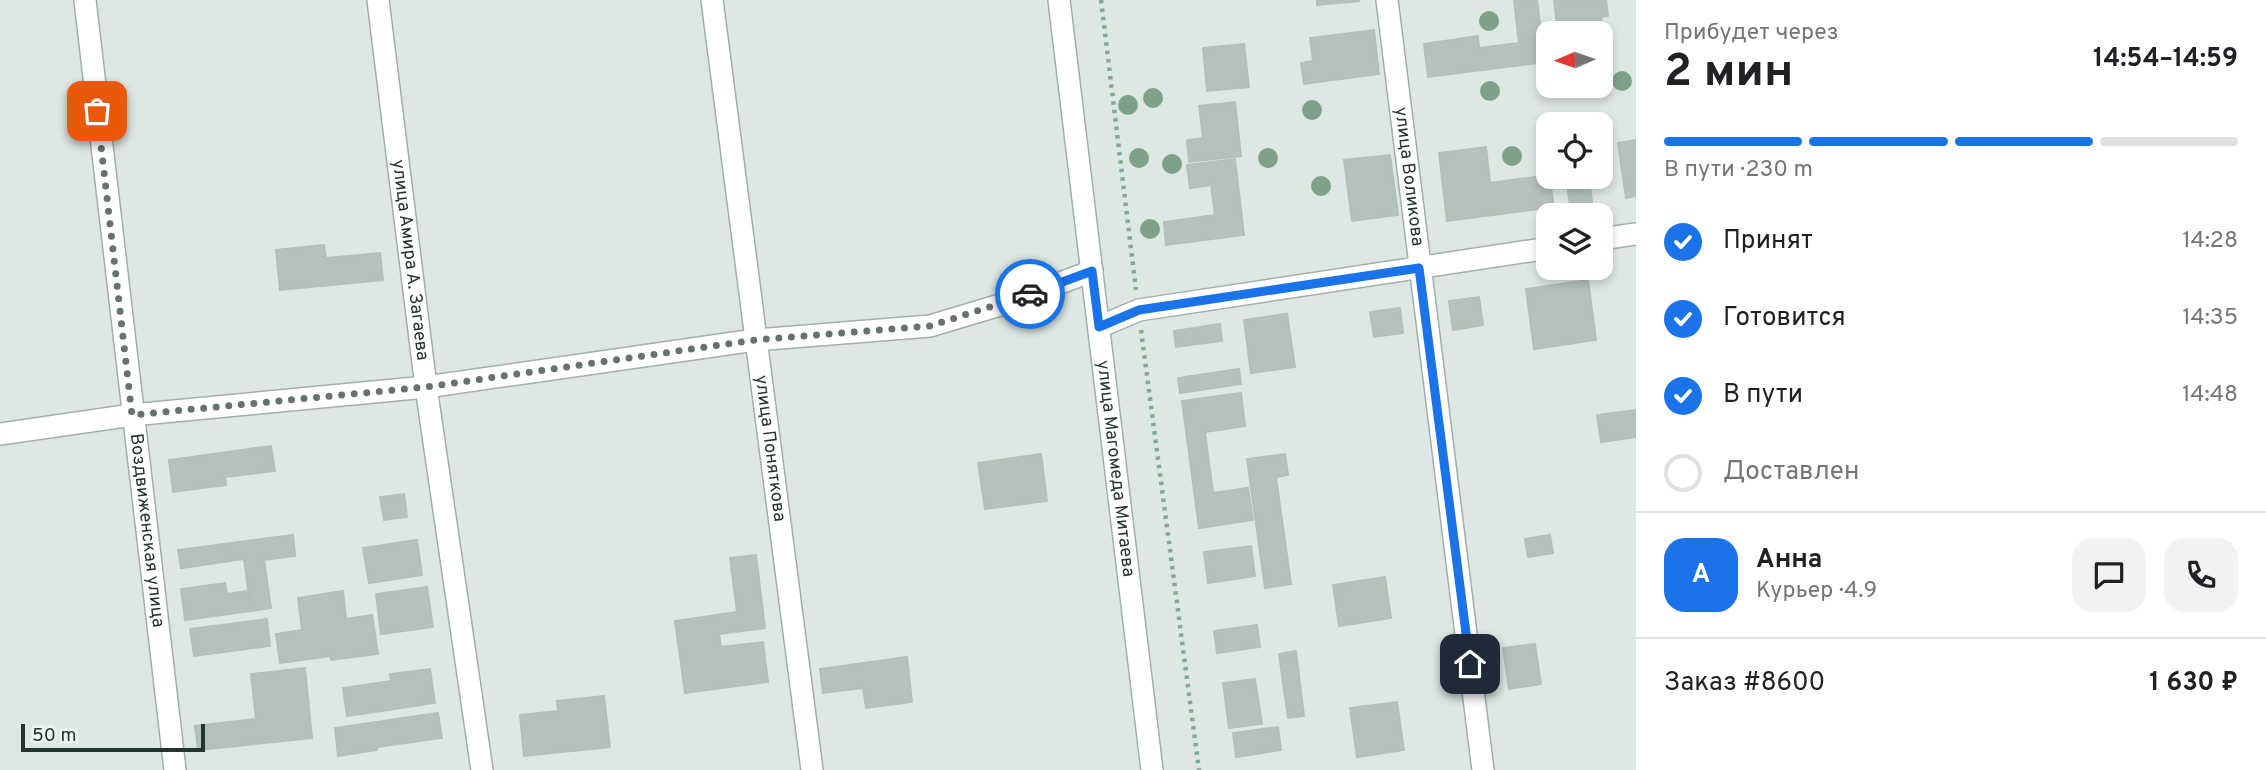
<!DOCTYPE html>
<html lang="ru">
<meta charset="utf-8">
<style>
body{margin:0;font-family:Overpass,sans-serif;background:#f2f2f2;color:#202124;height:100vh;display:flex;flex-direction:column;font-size:26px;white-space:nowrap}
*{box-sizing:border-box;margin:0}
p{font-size:23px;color:#757577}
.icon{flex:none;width:38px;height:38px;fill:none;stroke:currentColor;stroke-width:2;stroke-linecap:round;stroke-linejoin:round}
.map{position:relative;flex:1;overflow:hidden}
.side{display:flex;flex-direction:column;background:#fff;width:630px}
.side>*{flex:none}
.needle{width:46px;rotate:268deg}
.fabs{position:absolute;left:1536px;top:21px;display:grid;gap:14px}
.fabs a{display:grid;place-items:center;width:77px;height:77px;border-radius:14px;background:#fff;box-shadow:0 4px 10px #0003;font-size:35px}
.scale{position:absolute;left:21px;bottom:18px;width:184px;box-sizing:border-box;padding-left:7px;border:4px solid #22352e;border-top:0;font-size:19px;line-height:24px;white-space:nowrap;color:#22352e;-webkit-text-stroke:5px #eef5f1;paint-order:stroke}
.pin{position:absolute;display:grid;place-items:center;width:60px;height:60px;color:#fff;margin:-30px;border-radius:14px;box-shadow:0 4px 10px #0006}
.courier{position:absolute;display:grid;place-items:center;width:70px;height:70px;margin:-35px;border:5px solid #1a73e8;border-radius:50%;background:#fff;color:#222;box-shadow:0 2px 9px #0007}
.overview em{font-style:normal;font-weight:700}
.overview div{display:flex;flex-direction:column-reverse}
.overview{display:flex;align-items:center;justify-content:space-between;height:119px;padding:0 28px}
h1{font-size:46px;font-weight:700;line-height:52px}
.bar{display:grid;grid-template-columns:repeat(4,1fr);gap:10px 7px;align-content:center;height:84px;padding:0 28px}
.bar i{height:9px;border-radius:5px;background:#e0e0e0}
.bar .current{background:#1a73e8}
.bar p{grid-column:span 4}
.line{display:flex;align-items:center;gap:18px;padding:0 28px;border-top:2px solid #e0e0e0}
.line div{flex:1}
.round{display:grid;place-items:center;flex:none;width:74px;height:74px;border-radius:21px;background:#f2f2f2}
ol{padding:0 28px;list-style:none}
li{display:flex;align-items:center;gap:21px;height:77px}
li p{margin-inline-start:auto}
li .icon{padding:7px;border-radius:50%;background:#1a73e8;color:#fff;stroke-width:4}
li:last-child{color:#757577}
li i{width:38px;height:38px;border:4px solid #e0e0e0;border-radius:50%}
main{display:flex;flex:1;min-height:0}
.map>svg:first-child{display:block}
.building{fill:#b4c2bb;stroke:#b2c0b9;stroke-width:2}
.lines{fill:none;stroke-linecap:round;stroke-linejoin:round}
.street-casing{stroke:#a2afa9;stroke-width:24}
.secondary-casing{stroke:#9fb2a9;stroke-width:24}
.path{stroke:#82a898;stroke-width:4.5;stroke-dasharray:3.5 5;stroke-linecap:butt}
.street{stroke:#fff;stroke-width:21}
.secondary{stroke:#fff;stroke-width:21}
.tree{fill:#7fa18a}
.done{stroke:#64746d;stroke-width:7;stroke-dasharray:0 12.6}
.route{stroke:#1a73e8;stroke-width:9}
.labels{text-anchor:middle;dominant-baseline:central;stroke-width:6;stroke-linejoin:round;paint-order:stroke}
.street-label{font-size:18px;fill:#22352e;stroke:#eef5f1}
</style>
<main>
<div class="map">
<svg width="1636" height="770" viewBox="0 0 1636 770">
<rect width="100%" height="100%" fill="#dee8e3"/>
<g class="building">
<path d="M1317,0H1359V1L1317,5Z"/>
<path d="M1514,0H1537L1545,62L1428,77L1424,44L1478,36L1479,48L1519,43Z"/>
<path d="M1554,0H1606L1608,16L1601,17L1604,38H1601V33H1558Z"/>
<path d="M1374,30L1379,74L1304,84L1301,63L1313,61L1310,38Z"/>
<path d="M1244,44L1249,87L1207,91L1203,48Z"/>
<path d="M1235,102L1241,156L1189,162L1187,140L1203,138L1199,106Z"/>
<path d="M1636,140V196L1626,198L1618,143Z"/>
<path d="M1486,147L1490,183L1549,175L1554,207L1447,221L1439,153Z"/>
<path d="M1390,155L1398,215L1352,221L1344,160Z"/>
<path d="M1235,159L1244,235L1166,245L1164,222L1215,215L1211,185L1190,188L1187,165Z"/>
<path d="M1566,177H1589L1592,202L1570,205Z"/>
<path d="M324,245L326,258L380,253L383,280L280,290L276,250Z"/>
<path d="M1588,280L1596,340L1534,349L1526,289Z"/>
<path d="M1479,297L1483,325L1453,330L1449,301Z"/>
<path d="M1400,308L1403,333L1374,337L1370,312Z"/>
<path d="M1287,314L1295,367L1251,373L1244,320Z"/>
<path d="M1220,324L1222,341L1176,347L1174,331Z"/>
<path d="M1239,369L1241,384L1180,393L1178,378Z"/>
<path d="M1241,393L1245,426L1205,432L1213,493L1248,488L1253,520L1199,528L1182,401Z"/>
<path d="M1636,410V437L1601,442L1597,415Z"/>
<path d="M271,446L275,471L225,477L226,485L173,492L169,460Z"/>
<path d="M1041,454L1047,501L985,509L978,463Z"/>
<path d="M1285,454L1288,475L1276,477L1291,584L1265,588L1247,459Z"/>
<path d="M404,494L407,517L384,520L380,497Z"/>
<path d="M293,535L295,556L264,560L271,608L251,611L244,559L181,568L178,550Z"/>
<path d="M1550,535L1553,553L1528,557L1525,539Z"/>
<path d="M417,540L422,575L369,583L363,548Z"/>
<path d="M1251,546L1255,576L1208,583L1204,552Z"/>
<path d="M756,555L765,628L719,634L721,647L763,642L768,682L685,693L675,621L737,612L730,558Z"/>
<path d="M1385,577L1391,618L1339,626L1333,585Z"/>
<path d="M225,583L227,594L248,591L251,611L185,620L181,589Z"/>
<path d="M427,587L433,627L381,634L376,594Z"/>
<path d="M343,591L346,619L372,615L378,654L331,660L330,656L280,663L276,634L302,630L298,598Z"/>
<path d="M267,619L270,646L194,656L190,629Z"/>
<path d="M1257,625L1260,647L1217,653L1214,631Z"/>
<path d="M1535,644L1541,684L1509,689L1503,648Z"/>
<path d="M1296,651L1304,716L1288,718L1279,654Z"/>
<path d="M907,657L912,702L866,708L863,688L823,693L820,669Z"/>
<path d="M305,668L312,738L198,750L195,726L256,719L251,674Z"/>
<path d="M430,669L435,703L347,716L343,688L391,681L390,674Z"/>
<path d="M1255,679L1262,724L1229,728L1223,683Z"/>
<path d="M604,696L610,747L524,756L520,715L558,711L557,701Z"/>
<path d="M1397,702L1404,750L1357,757L1350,708Z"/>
<path d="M438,713L442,738L377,747V750L338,756L335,728Z"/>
<path d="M1278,727L1281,750L1236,757L1233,733Z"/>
</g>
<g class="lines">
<g class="street-casing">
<g id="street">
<path id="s1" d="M85,0L175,770"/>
<path id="s2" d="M378,0L426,387L482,770"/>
<path id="s3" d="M712,0L812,770"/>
<path id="s4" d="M1387,0L1483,770"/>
<path d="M1601,239L1636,234"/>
<path d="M1099,327L1139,310L1549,248"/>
<path d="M0,434L132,415L426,387L755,340L930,326L1010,302L1092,271"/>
</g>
</g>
<g class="secondary-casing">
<g id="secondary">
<path id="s5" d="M1059,0L1152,770"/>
</g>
</g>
<g class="path">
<path d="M1101,0L1136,290"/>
<path d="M1141,330L1199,770"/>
</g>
<use href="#street" class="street"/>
<use href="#secondary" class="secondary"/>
</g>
<g class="tree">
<circle cx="1489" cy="21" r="10"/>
<circle cx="1622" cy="81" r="10"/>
<circle cx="1490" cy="91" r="10"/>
<circle cx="1153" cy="98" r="10"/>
<circle cx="1128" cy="105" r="10"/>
<circle cx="1312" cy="110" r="10"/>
<circle cx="1512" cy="156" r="10"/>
<circle cx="1139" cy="158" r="10"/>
<circle cx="1268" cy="158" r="10"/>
<circle cx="1172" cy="164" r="10"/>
<circle cx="1321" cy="186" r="10"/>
<circle cx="1150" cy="229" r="10"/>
</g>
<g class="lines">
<path class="done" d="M97,111L132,415L426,387L755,340L930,326L1030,294"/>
<path class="route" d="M1030,294L1092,271L1099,327L1139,310L1419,268L1470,664"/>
</g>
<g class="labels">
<g class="street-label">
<text stroke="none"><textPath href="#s4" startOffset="178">улица Воликова</textPath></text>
<text stroke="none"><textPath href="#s2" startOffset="262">улица Амира А. Загаева</textPath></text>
<text stroke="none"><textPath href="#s3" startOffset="452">улица Поняткова</textPath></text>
<text stroke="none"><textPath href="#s5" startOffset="472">улица Магомеда Митаева</textPath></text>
<text stroke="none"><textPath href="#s1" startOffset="534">Воздвиженская улица</textPath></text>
</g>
</g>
</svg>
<div class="fabs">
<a><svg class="needle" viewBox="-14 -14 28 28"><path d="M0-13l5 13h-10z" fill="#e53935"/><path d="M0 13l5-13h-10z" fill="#757577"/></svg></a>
<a><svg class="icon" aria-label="locate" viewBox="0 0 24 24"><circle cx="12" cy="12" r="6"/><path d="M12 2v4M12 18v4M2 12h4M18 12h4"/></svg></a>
<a><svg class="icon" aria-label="layers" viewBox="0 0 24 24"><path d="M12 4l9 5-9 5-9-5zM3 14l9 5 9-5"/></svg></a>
</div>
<div class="scale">50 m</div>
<div class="pin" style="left:97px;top:111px;background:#ea580c"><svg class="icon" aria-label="bag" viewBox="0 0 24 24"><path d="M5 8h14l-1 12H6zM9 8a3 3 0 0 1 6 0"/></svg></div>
<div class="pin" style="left:1470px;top:664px;background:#1f2937"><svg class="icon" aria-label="home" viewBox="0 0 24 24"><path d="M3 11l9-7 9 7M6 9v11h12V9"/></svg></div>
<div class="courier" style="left:1030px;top:294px"><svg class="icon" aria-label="car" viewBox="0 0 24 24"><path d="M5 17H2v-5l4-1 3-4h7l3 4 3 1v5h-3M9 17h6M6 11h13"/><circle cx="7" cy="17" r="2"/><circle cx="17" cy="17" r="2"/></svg></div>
</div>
<section class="side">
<div class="overview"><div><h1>2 мин</h1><p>Прибудет через</p></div><em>14:54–14:59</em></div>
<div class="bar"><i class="current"></i><i class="current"></i><i class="current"></i><i></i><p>В пути · 230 m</p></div>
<ol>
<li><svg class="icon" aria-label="check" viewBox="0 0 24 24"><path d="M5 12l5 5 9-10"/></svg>Принят<p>14:28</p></li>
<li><svg class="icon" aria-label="check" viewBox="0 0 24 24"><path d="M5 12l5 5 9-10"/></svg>Готовится<p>14:35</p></li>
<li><svg class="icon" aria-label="check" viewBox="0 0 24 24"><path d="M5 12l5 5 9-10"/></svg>В пути<p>14:48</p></li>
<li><i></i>Доставлен</li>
</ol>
<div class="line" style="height:126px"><b class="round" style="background:#1a73e8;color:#fff">А</b><div><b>Анна</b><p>Курьер · 4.9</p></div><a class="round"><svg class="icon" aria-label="chat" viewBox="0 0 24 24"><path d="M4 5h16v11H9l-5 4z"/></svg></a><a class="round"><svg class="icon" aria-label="phone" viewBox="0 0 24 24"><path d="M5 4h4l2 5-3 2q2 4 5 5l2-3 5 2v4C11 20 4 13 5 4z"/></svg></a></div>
<div class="line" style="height:91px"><div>Заказ #8600</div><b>1 630 ₽</b></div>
</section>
</main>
